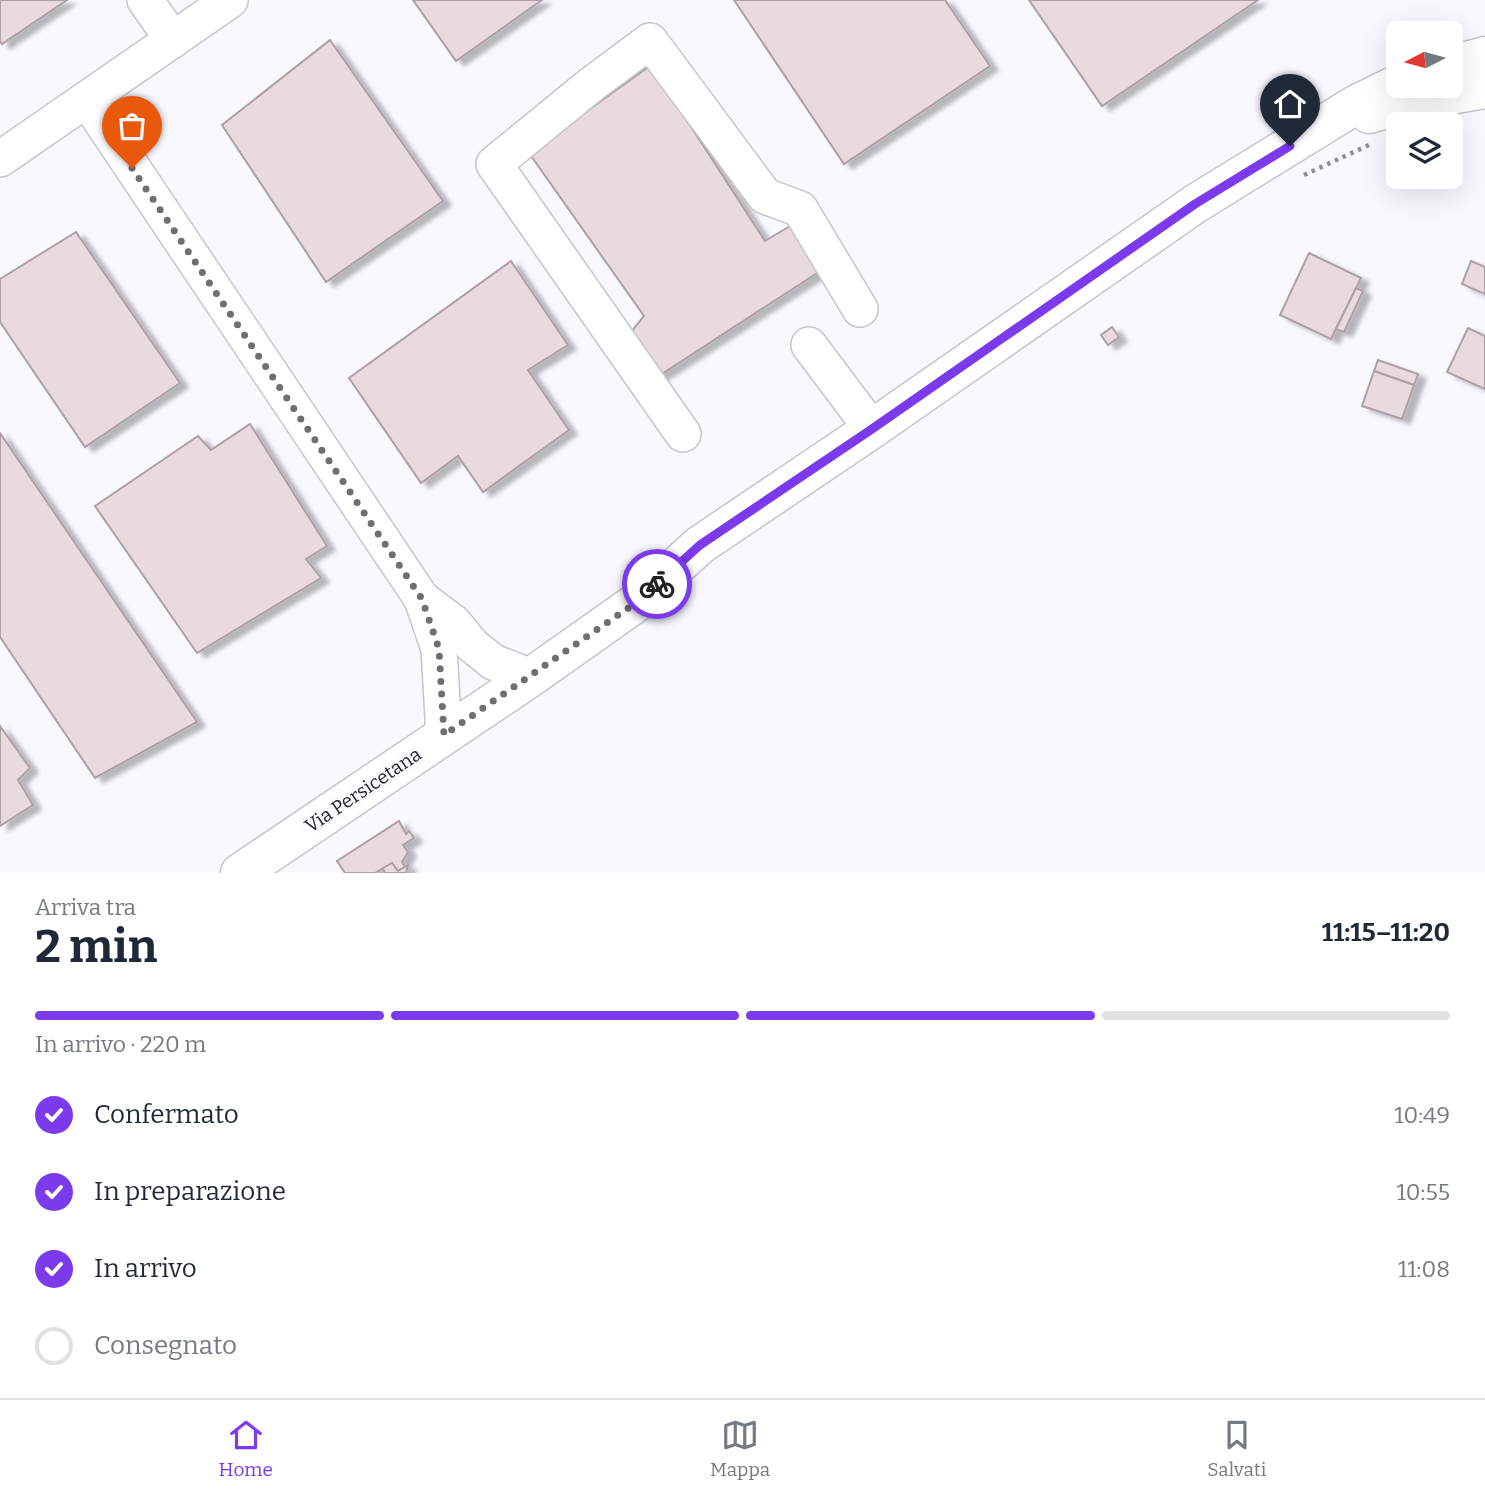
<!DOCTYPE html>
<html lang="it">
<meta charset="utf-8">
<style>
body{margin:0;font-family:Bitter,serif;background:#f6f6f7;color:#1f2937;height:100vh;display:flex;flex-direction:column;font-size:26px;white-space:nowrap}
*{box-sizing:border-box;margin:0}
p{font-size:23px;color:#747a83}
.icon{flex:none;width:38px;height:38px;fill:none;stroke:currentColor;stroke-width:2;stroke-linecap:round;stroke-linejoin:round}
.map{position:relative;height:873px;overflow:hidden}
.drawer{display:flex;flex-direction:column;background:#fff;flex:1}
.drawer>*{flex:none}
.needle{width:46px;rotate:264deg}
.fabs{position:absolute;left:1386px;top:21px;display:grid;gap:14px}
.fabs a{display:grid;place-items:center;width:77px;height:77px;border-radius:10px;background:#fff;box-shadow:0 7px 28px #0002;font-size:35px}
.pin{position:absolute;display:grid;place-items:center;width:60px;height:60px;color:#fff;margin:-72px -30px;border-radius:50% 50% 50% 0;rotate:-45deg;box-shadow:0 0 7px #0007}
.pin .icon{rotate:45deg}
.courier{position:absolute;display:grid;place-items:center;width:70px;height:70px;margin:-35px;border:5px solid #7c3aed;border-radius:50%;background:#fff;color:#222;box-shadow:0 2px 9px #0007}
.overview em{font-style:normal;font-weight:700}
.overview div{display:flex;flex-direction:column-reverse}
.overview{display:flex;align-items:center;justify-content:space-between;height:119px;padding:0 35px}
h1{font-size:46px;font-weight:700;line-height:52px}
.bar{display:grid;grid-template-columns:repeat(4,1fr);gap:10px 7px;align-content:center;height:84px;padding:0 35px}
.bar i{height:9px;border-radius:5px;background:#e0e1e3}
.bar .selected{background:#7c3aed}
.bar p{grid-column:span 4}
ol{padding:0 35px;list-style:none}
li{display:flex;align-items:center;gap:21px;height:77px}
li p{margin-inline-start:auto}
li .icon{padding:7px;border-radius:50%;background:#7c3aed;color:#fff;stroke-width:4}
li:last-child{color:#747a83}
li i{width:38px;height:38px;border:4px solid #e0e1e3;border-radius:50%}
.dock{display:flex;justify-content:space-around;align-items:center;height:98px;border-top:2px solid #e0e1e3;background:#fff;font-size:19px;color:#747a83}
.dock a{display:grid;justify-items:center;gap:4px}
.dock .selected{color:#7c3aed}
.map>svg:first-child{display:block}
.building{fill:#e8dade;stroke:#ada0a4;stroke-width:2;filter:url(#shadow)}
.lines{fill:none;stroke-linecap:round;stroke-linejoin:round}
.minor-casing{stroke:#c6c4cf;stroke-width:38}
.major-casing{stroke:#c6c4cf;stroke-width:41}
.path{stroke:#908f94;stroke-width:4.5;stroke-dasharray:3.5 5;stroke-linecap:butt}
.minor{stroke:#fff;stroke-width:35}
.major{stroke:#fff;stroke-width:38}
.done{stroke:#6f6e73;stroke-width:7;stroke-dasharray:0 12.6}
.route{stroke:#7c3aed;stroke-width:9}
.labels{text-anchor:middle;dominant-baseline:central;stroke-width:6;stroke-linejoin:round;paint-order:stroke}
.street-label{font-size:19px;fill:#242327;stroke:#f9f8ff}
</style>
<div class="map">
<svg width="1485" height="873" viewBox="0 0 1485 873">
<defs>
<filter id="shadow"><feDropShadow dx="8" dy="4.5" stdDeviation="2" flood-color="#0004"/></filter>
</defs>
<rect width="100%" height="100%" fill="#f9f8ff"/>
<g class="building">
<path d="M0,0H67L2,44L0,41Z"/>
<path d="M413,0H542L456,61Z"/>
<path d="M734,0H945L990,66L844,164Z"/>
<path d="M1029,0H1258L1102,106Z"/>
<path d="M330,40L443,201L326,282L222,125Z"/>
<path d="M651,65L765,241L800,220L831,264L651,381L626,338L644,316L529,153Z"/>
<path d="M76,232L180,383L85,447L0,322V279Z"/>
<path d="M1309,253L1361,278L1331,339L1280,315Z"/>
<path d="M511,261L568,345L528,370L569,430L483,492L458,456L421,483L349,378Z"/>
<path d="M1471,261L1485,267V294L1462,284Z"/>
<path d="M1356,288L1363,291L1344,332L1336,329Z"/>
<path d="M1112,327L1119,337L1108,345L1101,335Z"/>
<path d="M1468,328L1485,336V389L1447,372Z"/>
<path d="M1378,360L1418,374L1414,385L1374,371Z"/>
<path d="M1374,371L1414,385L1402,419L1362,406Z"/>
<path d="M250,424L327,546L306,559L321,578L197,653L95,506L198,436L211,450Z"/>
<path d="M0,433L197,722L95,778L0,637Z"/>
<path d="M0,726L30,768L18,780L33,805L0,826Z"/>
<path d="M399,821L406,834L409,831L414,838L403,845L408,852L402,862L405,867L398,871L392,863L375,873H345L337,861Z"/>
<path d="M392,863L398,871L408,865L406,873H385L383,868Z"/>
</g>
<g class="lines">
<g class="minor-casing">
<g id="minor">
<path d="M145,0L173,40"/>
<path d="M87,100L422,599L439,649L444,735"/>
<path d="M0,159L230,0"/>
<path d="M809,345L872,429"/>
<path d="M683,434L494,164L592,84L650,41L765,196L800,209L860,309"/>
<path d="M422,599L454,623L472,645L493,662L531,677"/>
</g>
</g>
<g class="major-casing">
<g id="major">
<path d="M1451,65L1485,56"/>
<path d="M1369,114L1410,102L1485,89"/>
<path d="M240,873L531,677L637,602L700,545L872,429L1195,204L1357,104L1398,84"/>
</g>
</g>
<path class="path" d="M1304,175L1369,145"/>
<use href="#minor" class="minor"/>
<use href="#major" class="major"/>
</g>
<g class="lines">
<path class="done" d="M132,168L422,599L439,649L444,735L637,602L657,584"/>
<path class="route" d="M657,584L700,545L872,429L1195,204L1290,146"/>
</g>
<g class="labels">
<g class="street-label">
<text transform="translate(363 790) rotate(-34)">Via Persicetana</text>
</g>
</g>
</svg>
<div class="fabs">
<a><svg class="needle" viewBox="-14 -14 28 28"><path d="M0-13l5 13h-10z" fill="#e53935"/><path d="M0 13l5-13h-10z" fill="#747a83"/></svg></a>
<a><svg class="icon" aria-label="layers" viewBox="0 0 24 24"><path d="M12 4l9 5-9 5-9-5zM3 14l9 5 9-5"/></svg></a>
</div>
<div class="pin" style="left:132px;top:168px;background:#ea580c"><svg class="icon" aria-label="bag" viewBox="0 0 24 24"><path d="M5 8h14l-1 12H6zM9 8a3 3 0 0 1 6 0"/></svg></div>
<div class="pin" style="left:1290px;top:146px;background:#1f2937"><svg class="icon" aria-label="home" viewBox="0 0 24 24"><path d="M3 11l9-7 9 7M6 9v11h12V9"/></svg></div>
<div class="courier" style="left:657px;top:584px"><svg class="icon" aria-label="bike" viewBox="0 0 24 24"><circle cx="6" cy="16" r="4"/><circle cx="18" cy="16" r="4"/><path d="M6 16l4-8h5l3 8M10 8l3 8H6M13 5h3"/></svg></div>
</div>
<section class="drawer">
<div class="overview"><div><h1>2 min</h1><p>Arriva tra</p></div><em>11:15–11:20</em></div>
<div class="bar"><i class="selected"></i><i class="selected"></i><i class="selected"></i><i></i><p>In arrivo · 220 m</p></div>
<ol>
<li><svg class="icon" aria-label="check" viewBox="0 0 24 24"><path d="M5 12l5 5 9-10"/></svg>Confermato<p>10:49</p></li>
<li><svg class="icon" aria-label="check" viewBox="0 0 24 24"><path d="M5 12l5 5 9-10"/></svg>In preparazione<p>10:55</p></li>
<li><svg class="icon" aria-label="check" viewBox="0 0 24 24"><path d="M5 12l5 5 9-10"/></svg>In arrivo<p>11:08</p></li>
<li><i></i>Consegnato</li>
</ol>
</section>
<nav class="dock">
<a class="selected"><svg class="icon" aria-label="home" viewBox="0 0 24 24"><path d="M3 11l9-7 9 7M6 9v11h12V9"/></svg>Home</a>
<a><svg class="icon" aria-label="map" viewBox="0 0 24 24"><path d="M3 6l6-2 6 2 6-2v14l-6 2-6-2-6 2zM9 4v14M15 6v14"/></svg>Mappa</a>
<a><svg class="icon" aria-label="saved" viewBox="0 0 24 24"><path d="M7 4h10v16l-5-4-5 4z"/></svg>Salvati</a>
</nav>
